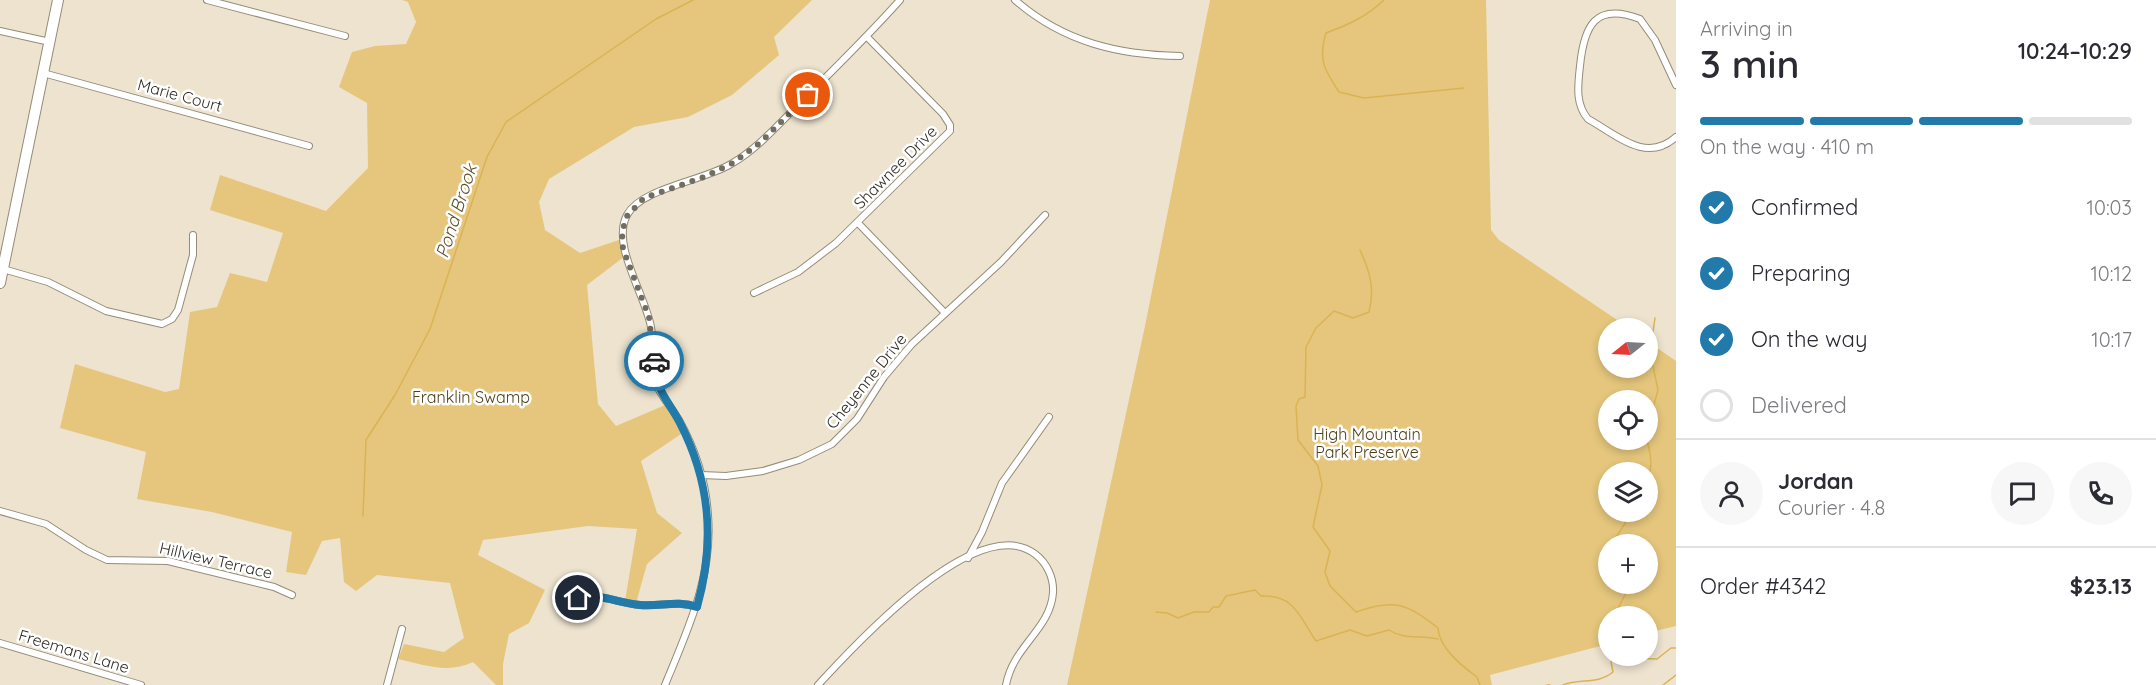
<!DOCTYPE html>
<meta charset="utf-8">
<style>
body{margin:0;font-family:Quicksand,sans-serif;background:#f7f7f7;color:#2b2b33;height:100vh;display:flex;flex-direction:column;font-size:22px;white-space:nowrap}
*{box-sizing:border-box;margin:0}
p{font-size:20px;color:#7c7c81}
.icon{flex:none;width:33px;height:33px;fill:none;stroke:currentColor;stroke-width:2;stroke-linecap:round;stroke-linejoin:round}
.map{position:relative;flex:1;overflow:hidden}
.drawer{display:flex;flex-direction:column;background:#fff;width:480px}
.drawer>*{flex:none}
.needle{width:39px;rotate:252deg}
.buttons{position:absolute;left:1598px;top:318px;display:grid;gap:12px}
.buttons a{display:grid;place-items:center;width:60px;height:60px;border-radius:50%;background:#fff;box-shadow:0 3px 9px #0003;font-size:30px}
.pin{position:absolute;display:grid;place-items:center;width:51px;height:51px;color:#fff;margin:-26px;border:3px solid #fff;border-radius:50%;box-shadow:0 2px 6px #0007}
.courier{position:absolute;display:grid;place-items:center;width:60px;height:60px;margin:-30px;border:4px solid #217aa9;border-radius:50%;background:#fff;color:#222;box-shadow:0 2px 8px #0007}
.headline em{font-style:normal;font-weight:600}
.headline div{display:flex;flex-direction:column-reverse}
.headline{display:flex;align-items:center;justify-content:space-between;height:102px;padding:0 24px}
h1{font-size:39px;font-weight:600;line-height:45px}
.bar{display:grid;grid-template-columns:repeat(4,1fr);gap:9px 6px;align-content:center;height:72px;padding:0 24px}
.bar i{height:8px;border-radius:4px;background:#e1e1e2}
.bar .active{background:#217aa9}
.bar p{grid-column:span 4}
.line{display:flex;align-items:center;gap:15px;padding:0 24px;border-top:2px solid #e1e1e2}
.line div{flex:1}
.round{display:grid;place-items:center;flex:none;width:63px;height:63px;border-radius:32px;background:#f7f7f7}
ol{padding:0 24px;list-style:none}
li{display:flex;align-items:center;gap:18px;height:66px}
li p{margin-inline-start:auto}
li .icon{padding:6px;border-radius:50%;background:#217aa9;color:#fff;stroke-width:4}
li:last-child{color:#7c7c81}
li i{width:33px;height:33px;border:3px solid #e1e1e2;border-radius:50%}
main{display:flex;flex:1;min-height:0}
.map>svg:first-child{display:block}
.green{fill:#e5c67c;fill-rule:evenodd}
.lines{fill:none;stroke-linecap:round;stroke-linejoin:round}
.stream{stroke:#dab354;stroke-width:1.5}
.street-casing{stroke:#948c79;stroke-width:8}
.primary-casing{stroke:#948c79;stroke-width:12}
.street{stroke:#fff;stroke-width:6}
.primary{stroke:#fff;stroke-width:10}
.done{stroke:#726d60;stroke-width:6;stroke-dasharray:0 10.8}
.route{stroke:#217aa9;stroke-width:8}
.labels{text-anchor:middle;dominant-baseline:central;stroke-width:5;stroke-linejoin:round;paint-order:stroke}
.street-label{font-size:16px;fill:#302d25;stroke:#fff}
.park-label{font-size:16px;fill:#514119;stroke:#fff}
.water-label{font-size:18px;font-style:italic;fill:#5e4d26;stroke:#fff}
</style>
<main>
<div class="map">
<svg width="1676" height="685" viewBox="0 0 1676 685">
<rect width="100%" height="100%" fill="#ede3cf"/>
<g class="green">
<path d="M402,0H812L774,37L779,55L732,95L688,117L634,127L549,179L539,202L545,230L580,253L622,239L629,253L587,285L598,404L616,426L670,403L687,430L641,461L657,513L682,533L647,564L636,603L625,601L637,529L588,526L483,540L478,555L545,590L529,623L509,634L503,664V685H496L473,662C448,674 425,665 398,659L404,644L444,652L464,638L450,583L377,575L356,591L344,582L340,538L322,541L306,575L286,572L292,532L212,512L137,499L146,452L60,428L75,364L165,392L179,389L190,312L217,307L230,273L267,282L283,233L210,210L220,175L326,211L368,168L367,103L339,87L352,52L375,46L406,44L416,22L408,2Z"/>
<path d="M1210,0H1486L1491,230L1499,240L1629,328H1608V368H1647V341L1676,361V626L1647,633V616H1608V644L1490,675L1492,685H1067L1145,326ZM1608,400H1647V440H1608ZM1647,472V512H1608V472ZM1608,544H1647V584H1608Z"/>
</g>
<g class="lines">
<g class="stream">
<path d="M1384,0C1366,17 1350,24 1326,33C1318,60 1324,69 1339,92L1364,98L1464,88"/>
<path d="M1360,250C1370,272 1375,289 1369,312L1353,318L1334,311L1316,328L1306,347L1305,397L1299,399L1296,406L1298,440L1318,466L1322,485L1313,527L1330,551L1325,572L1330,586L1356,612C1395,598 1407,604 1438,628C1439,648 1462,666 1477,677L1480,685"/>
<path d="M1647,429L1658,390L1650,352L1655,318"/>
<path d="M1647,439C1650,455 1654,464 1647,479"/>
<path d="M363,516L366,440L395,395L430,329L487,157L506,122L656,19L693,0"/>
<path d="M1612,544C1617,533 1628,523 1630,512"/>
<path d="M1156,612L1167,613L1178,618L1194,612H1209L1213,607H1219L1226,596L1255,590L1261,596C1295,595 1299,616 1316,641L1350,630L1367,636L1389,630C1404,640 1421,635 1438,639"/>
<path d="M1614,616L1627,591L1625,584"/>
<path d="M1625,656L1629,658L1657,659L1671,648H1676"/>
<path d="M1547,685H1550"/>
<path d="M1563,685C1581,678 1597,685 1613,672L1611,662L1614,656"/>
<path d="M1663,685L1676,675"/>
</g>
<g class="street-casing">
<g id="street">
<path d="M207,0L345,36"/>
<path d="M1015,0C1063,42 1118,55 1180,56"/>
<path d="M0,31L50,42"/>
<path d="M43,73L309,146"/>
<path d="M1676,85L1655,40L1640,19C1595,2 1584,26 1580,66C1578,85 1575,104 1588,119C1617,135 1646,164 1676,137"/>
<path d="M858,223L945,313"/>
<path d="M3,269L48,282L106,311L162,324L172,319L178,310L193,255V235"/>
<path d="M754,293L798,272L836,243L950,131V125L943,114L867,37"/>
<path d="M701,475L726,476L763,471L799,460L832,444L857,419L884,377L912,344L1001,262L1045,215"/>
<path d="M0,511L46,524L86,550L107,560L168,561L274,587L292,595"/>
<path d="M968,558L982,532L1002,483L1049,417"/>
<path d="M578,598C600,593 618,603 640,605C660,607 677,600 697,607"/>
<path d="M0,643L141,685"/>
<path d="M387,685L402,629"/>
<path d="M665,685C688,629 713,577 708,515C706,482 695,449 679,420C672,408 660,395 655,382C649,366 654,344 651,327C645,294 611,245 627,215C641,188 703,181 731,164C757,149 778,125 799,104C833,70 868,36 900,0"/>
<path d="M818,685C853,647 977,510 1035,554C1047,563 1054,578 1053,593C1050,630 1013,646 1006,685"/>
</g>
</g>
<g class="primary-casing">
<path id="primary" d="M0,283L58,0"/>
</g>
<use href="#street" class="street"/>
<use href="#primary" class="primary"/>
</g>
<g class="lines">
<path class="done" d="M654,361L649,317L623,249L622,232L627,216L644,198L704,177L733,163L761,142L808,95"/>
<path class="route" d="M578,598C600,593 618,603 640,605C660,607 677,600 697,607C715,543 711,483 680,423C668,400 654,388 654,361"/>
</g>
<g class="labels">
<g class="street-label">
<text transform="translate(180 95) rotate(15)">Marie Court</text>
<text transform="translate(895 167) rotate(-45)">Shawnee Drive</text>
<text transform="translate(866 381) rotate(-51)">Cheyenne Drive</text>
<text transform="translate(216 560) rotate(13)">Hillview Terrace</text>
<text transform="translate(74 651) rotate(17)">Freemans Lane</text>
</g>
<g class="park-label">
<text x="471" y="397">Franklin Swamp</text>
<text x="1367" y="434">High Mountain<tspan x="1367" dy="18">Park Preserve</tspan></text>
</g>
<g class="water-label">
<text transform="translate(456 211) rotate(-72)">Pond Brook</text>
</g>
</g>
</svg>
<div class="buttons">
<a><svg class="needle" viewBox="-14 -14 28 28"><path d="M0-13l5 13h-10z" fill="#e53935"/><path d="M0 13l5-13h-10z" fill="#7c7c81"/></svg></a>
<a><svg class="icon" aria-label="locate" viewBox="0 0 24 24"><circle cx="12" cy="12" r="6"/><path d="M12 2v4M12 18v4M2 12h4M18 12h4"/></svg></a>
<a><svg class="icon" aria-label="layers" viewBox="0 0 24 24"><path d="M12 4l9 5-9 5-9-5zM3 14l9 5 9-5"/></svg></a>
<a>+</a>
<a>−</a>
</div>
<div class="pin" style="left:808px;top:95px;background:#ea580c"><svg class="icon" aria-label="bag" viewBox="0 0 24 24"><path d="M5 8h14l-1 12H6zM9 8a3 3 0 0 1 6 0"/></svg></div>
<div class="pin" style="left:578px;top:598px;background:#1f2937"><svg class="icon" aria-label="home" viewBox="0 0 24 24"><path d="M3 11l9-7 9 7M6 9v11h12V9"/></svg></div>
<div class="courier" style="left:654px;top:361px"><svg class="icon" aria-label="car" viewBox="0 0 24 24"><path d="M5 17H2v-5l4-1 3-4h7l3 4 3 1v5h-3M9 17h6M6 11h13"/><circle cx="7" cy="17" r="2"/><circle cx="17" cy="17" r="2"/></svg></div>
</div>
<section class="drawer">
<div class="headline"><div><h1>3 min</h1><p>Arriving in</p></div><em>10:24–10:29</em></div>
<div class="bar"><i class="active"></i><i class="active"></i><i class="active"></i><i></i><p>On the way · 410 m</p></div>
<ol>
<li><svg class="icon" aria-label="check" viewBox="0 0 24 24"><path d="M5 12l5 5 9-10"/></svg>Confirmed<p>10:03</p></li>
<li><svg class="icon" aria-label="check" viewBox="0 0 24 24"><path d="M5 12l5 5 9-10"/></svg>Preparing<p>10:12</p></li>
<li><svg class="icon" aria-label="check" viewBox="0 0 24 24"><path d="M5 12l5 5 9-10"/></svg>On the way<p>10:17</p></li>
<li><i></i>Delivered</li>
</ol>
<div class="line" style="height:108px"><a class="round"><svg class="icon" aria-label="person" viewBox="0 0 24 24"><circle cx="12" cy="8" r="4"/><path d="M4 21q1-7 8-7t8 7"/></svg></a><div><b>Jordan</b><p>Courier · 4.8</p></div><a class="round"><svg class="icon" aria-label="chat" viewBox="0 0 24 24"><path d="M4 5h16v11H9l-5 4z"/></svg></a><a class="round"><svg class="icon" aria-label="phone" viewBox="0 0 24 24"><path d="M5 4h4l2 5-3 2q2 4 5 5l2-3 5 2v4C11 20 4 13 5 4z"/></svg></a></div>
<div class="line" style="height:78px"><div>Order #4342</div><b>$23.13</b></div>
</section>
</main>
